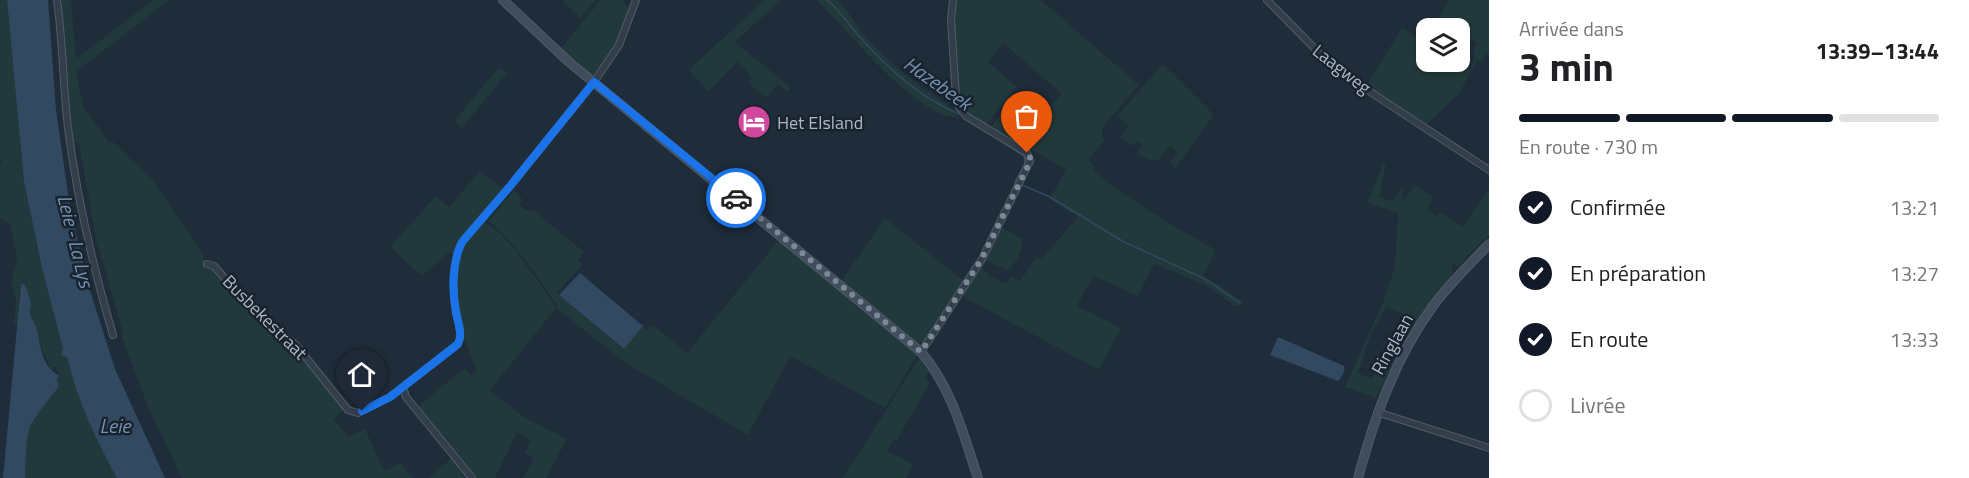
<!DOCTYPE html>
<html lang="fr">
<meta charset="utf-8">
<style>
body{margin:0;font-family:"Titillium Web",sans-serif;background:#f6f6f6;color:#202124;height:100vh;display:flex;flex-direction:column;font-size:22px;white-space:nowrap}
*{box-sizing:border-box;margin:0}
p{font-size:20px;color:#757577}
.icon{flex:none;width:33px;height:33px;fill:none;stroke:currentColor;stroke-width:2;stroke-linecap:round;stroke-linejoin:round}
.map{position:relative;flex:1;overflow:hidden}
.details{display:flex;flex-direction:column;background:#fff;width:480px}
.details>*{flex:none}
.tools{position:absolute;left:1416px;top:18px;display:grid;gap:12px}
.tools a{display:grid;place-items:center;width:54px;height:54px;border-radius:12px;background:#fff;box-shadow:0 2px 4px #0004;font-size:30px}
.pin{position:absolute;display:grid;place-items:center;width:51px;height:51px;color:#fff;margin:-62px -26px;border-radius:50% 50% 50% 0;rotate:-45deg;box-shadow:0 0 6px #0007}
.pin .icon{rotate:45deg}
.courier{position:absolute;display:grid;place-items:center;width:60px;height:60px;margin:-30px;border:4px solid #1a73e8;border-radius:50%;background:#fff;color:#222;box-shadow:0 2px 8px #0007}
.head em{font-style:normal;font-weight:700}
.head div{display:flex;flex-direction:column-reverse}
.head{display:flex;align-items:center;justify-content:space-between;height:102px;padding:0 30px}
h1{font-size:39px;font-weight:700;line-height:45px}
.bar{display:grid;grid-template-columns:repeat(4,1fr);gap:9px 6px;align-content:center;height:72px;padding:0 30px}
.bar i{height:8px;border-radius:4px;background:#e0e0e0}
.bar .selected{background:#111827}
.bar p{grid-column:span 4}
ol{padding:0 30px;list-style:none}
li{display:flex;align-items:center;gap:18px;height:66px}
li p{margin-inline-start:auto}
li .icon{padding:6px;border-radius:50%;background:#111827;color:#fff;stroke-width:4}
li:last-child{color:#757577}
li i{width:33px;height:33px;border:3px solid #e0e0e0;border-radius:50%}
main{display:flex;flex:1;min-height:0}
.map>svg:first-child{display:block}
.green{fill:#21393b}
.water{fill:#324962}
.lines{fill:none;stroke-linecap:round;stroke-linejoin:round}
.stream{stroke:#324962;stroke-width:1.5}
.street-casing{stroke:#505c68;stroke-width:8}
.secondary-casing{stroke:#505c68;stroke-width:10}
.street{stroke:#333e4a;stroke-width:6}
.secondary{stroke:#414d5d;stroke-width:8}
.done{stroke:#7b8896;stroke-width:6;stroke-dasharray:0 10.8}
.route{stroke:#1a73e8;stroke-width:8}
.labels{text-anchor:middle;dominant-baseline:central;stroke-width:5;stroke-linejoin:round;paint-order:stroke}
.street-label{font-size:18px;fill:#adb9c7;stroke:#19232e}
.poi-label{font-size:18px;fill:#adb9c7;stroke:#19232e;text-anchor:start}
.water-label{font-size:20px;font-style:italic;fill:#7491b1;stroke:#19232e}
</style>
<main>
<div class="map">
<svg width="1489" height="478" viewBox="0 0 1489 478">
<rect width="100%" height="100%" fill="#1f2c3a"/>
<g class="green">
<path d="M0,0H7L24,182L42,268L63,350L61,355L67,357C77,400 96,439 117,478H25C26,463 25,445 29,430C32,418 50,397 59,387L57,380L59,375L55,366L52,372L38,339L37,329L29,311L31,305L19,289L18,326L14,323L16,301L11,282L17,258L10,224L0,219V165L2,164L0,158Z"/>
<path d="M61,0H71L76,59L153,0H169L76,72L84,108L109,142H113L154,182L205,257L203,258L214,268L249,309L294,344L344,409L333,419L349,437L365,429L384,471L401,463L413,478H182L148,407L121,334L123,332L96,239L79,143H73Z"/>
<path d="M562,0H596L580,18Z"/>
<path d="M601,0H623L629,10C623,26 609,69 592,75L561,48Z"/>
<path d="M765,0H781L735,42L790,87L788,92L778,84L766,98L749,84L751,78L745,68L737,62L709,91L688,70Z"/>
<path d="M817,0H837C849,11 855,24 865,36C880,53 899,69 916,83C927,91 955,108 959,117C920,122 844,26 817,0Z"/>
<path d="M955,0H1041L1139,85L1102,128V134L1105,140L1088,160L1095,168L1094,171C1132,202 1173,226 1216,250L1203,276L1224,288L1242,302L1241,305H1234L1204,284L1154,264L1138,296L1093,276L1077,306L1121,328L1099,370L962,296L980,265L991,277L1006,283L1011,276L1020,281L1037,256L1041,259L1078,217L1050,199L1066,169L992,128L993,124L1009,105L1036,120L1062,94L1003,43L988,62L1017,87L986,125L963,112L959,103L953,15Z"/>
<path d="M1449,0H1489V54L1486,53L1482,62L1477,60L1460,92L1427,124L1489,165V168L1368,88L1367,85L1402,28L1426,43V62H1455L1469,70L1475,58L1473,51L1477,43L1460,33V28H1453L1437,19Z"/>
<path d="M1163,64L1214,115L1175,168L1170,162L1178,153L1170,146L1159,159L1153,161L1137,154L1143,144L1138,141L1133,146L1120,137L1129,126L1117,116Z"/>
<path d="M499,67L507,73L462,128L454,121Z"/>
<path d="M1383,164L1386,165L1379,197L1391,201L1394,200L1399,191L1403,189L1402,203L1415,185L1433,197L1427,209L1437,216L1440,212L1463,227L1489,189V235L1457,267L1454,263L1451,266L1453,271L1450,278L1438,292L1407,336L1402,338L1401,333L1410,317L1387,307L1371,333L1358,373L1372,379L1377,368L1384,370L1395,344L1398,342L1402,344L1376,398L1345,387L1382,305L1395,266L1398,213L1367,203Z"/>
<path d="M480,171L504,190L474,226L455,257L449,252L422,276L390,247L436,196L449,207Z"/>
<path d="M514,190L522,199L519,205L526,210L534,211L584,252L578,260L583,264L557,293L623,349L643,326L646,329L654,326L687,353L779,240L918,354L885,408L790,356L748,435L627,364L556,308L490,390L524,417L567,439L546,478H523L534,458L525,453L531,440L517,433L495,478H474L418,406L465,368L471,375L477,371C462,338 457,314 457,277C457,267 457,254 462,245C467,237 477,228 483,221L499,232L515,249L556,307L557,305C536,275 517,245 489,221Z"/>
<path d="M885,218L965,282L923,343L916,342L842,280Z"/>
<path d="M999,226L1022,239C1024,250 1016,263 1008,271L984,259Z"/>
<path d="M920,357L931,369L925,379L930,382L897,440L894,439L887,451L913,464L906,478H843Z"/>
<path d="M453,457L470,478H429Z"/>
</g>
<g class="water">
<path d="M7,0H48L56,110L71,214L91,294L115,369L165,478H117C96,440 77,400 67,357L61,355L63,349L42,268L24,182Z"/>
<path d="M580,273L643,326L624,349L559,295Z"/>
<path d="M21,284L25,285C27,291 30,297 31,304C31,308 29,309 30,313C31,319 36,324 37,330C40,345 43,369 59,375L57,380L59,387C51,396 32,419 29,430C25,445 26,462 25,478H3Z"/>
<path d="M1278,337L1344,366C1345,371 1342,377 1338,381L1270,355Z"/>
</g>
<g class="lines">
<g class="stream">
<path d="M827,0C841,12 847,22 858,35C886,67 922,100 962,115"/>
<path d="M1001,141L1024,156L1025,164L1015,182"/>
<path d="M1022,185L1050,197L1124,242L1205,279L1240,303"/>
</g>
<g class="street-casing">
<g id="street">
<path d="M57,0C63,43 63,86 68,128C77,199 93,267 113,335"/>
<path d="M1267,0L1323,57L1346,76L1489,170"/>
<path d="M207,264L214,266L251,308L296,345L348,410L358,413L390,397L458,344C463,334 458,323 456,312C452,290 452,262 462,242L511,185L594,82L619,45L636,0"/>
<path d="M921,352L982,259L1030,161L1027,153L966,116L959,107L956,97L951,19L953,0"/>
<path d="M403,387L406,397L472,478"/>
<path d="M1377,412L1489,448"/>
</g>
</g>
<g class="secondary-casing">
<g id="secondary">
<path d="M503,0L569,62L921,352C952,388 963,434 978,478"/>
<path d="M1358,478C1375,416 1395,358 1433,306C1450,283 1470,264 1489,244"/>
</g>
</g>
<use href="#street" class="street"/>
<use href="#secondary" class="secondary"/>
</g>
<g class="lines">
<path class="done" d="M736,198L921,352L981,260L1029,164L1030,157L1027,153"/>
<path class="route" d="M362,411L390,397L458,344C463,334 458,324 456,312C452,291 452,262 462,242L511,185L594,82L736,198"/>
</g>
<defs>
<g id="hotel-disc" transform="scale(1.725)"><circle r="9.5" fill="#d1479c" stroke="#19232e"/><path d="M-6-4.5h1.5V1H6V5H4.5V3h-9V5H-6ZM-4 0a1.8 1.8 0 1 1 3.6 0ZM.5 0V-2.5h3Q6-2.5 6 0Z" fill="#fff"/></g>
</defs>
<g fill-rule="evenodd">
<use href="#hotel-disc" x="754" y="122"/>
</g>
<g class="labels">
<g class="street-label">
<text transform="translate(1342 69) rotate(38)">Laagweg</text>
<text transform="translate(265 317) rotate(45)">Busbekestraat</text>
<text transform="translate(1392 344) rotate(-61)">Ringlaan</text>
</g>
<g class="poi-label">
<text x="777" y="122">Het Elsland</text>
</g>
<g class="water-label">
<text transform="translate(938 83) rotate(35)">Hazebeek</text>
<text transform="translate(76 241) rotate(76)">Leie - La Lys</text>
<text x="115" y="425">Leie</text>
</g>
</g>
</svg>
<div class="tools">
<a><svg class="icon" aria-label="layers" viewBox="0 0 24 24"><path d="M12 4l9 5-9 5-9-5zM3 14l9 5 9-5"/></svg></a>
</div>
<div class="pin" style="left:1027px;top:153px;background:#ea580c"><svg class="icon" aria-label="bag" viewBox="0 0 24 24"><path d="M5 8h14l-1 12H6zM9 8a3 3 0 0 1 6 0"/></svg></div>
<div class="pin" style="left:362px;top:411px;background:#1f2937"><svg class="icon" aria-label="home" viewBox="0 0 24 24"><path d="M3 11l9-7 9 7M6 9v11h12V9"/></svg></div>
<div class="courier" style="left:736px;top:198px"><svg class="icon" aria-label="car" viewBox="0 0 24 24"><path d="M5 17H2v-5l4-1 3-4h7l3 4 3 1v5h-3M9 17h6M6 11h13"/><circle cx="7" cy="17" r="2"/><circle cx="17" cy="17" r="2"/></svg></div>
</div>
<section class="details">
<div class="head"><div><h1>3 min</h1><p>Arrivée dans</p></div><em>13:39–13:44</em></div>
<div class="bar"><i class="selected"></i><i class="selected"></i><i class="selected"></i><i></i><p>En route · 730 m</p></div>
<ol>
<li><svg class="icon" aria-label="check" viewBox="0 0 24 24"><path d="M5 12l5 5 9-10"/></svg>Confirmée<p>13:21</p></li>
<li><svg class="icon" aria-label="check" viewBox="0 0 24 24"><path d="M5 12l5 5 9-10"/></svg>En préparation<p>13:27</p></li>
<li><svg class="icon" aria-label="check" viewBox="0 0 24 24"><path d="M5 12l5 5 9-10"/></svg>En route<p>13:33</p></li>
<li><i></i>Livrée</li>
</ol>
</section>
</main>
